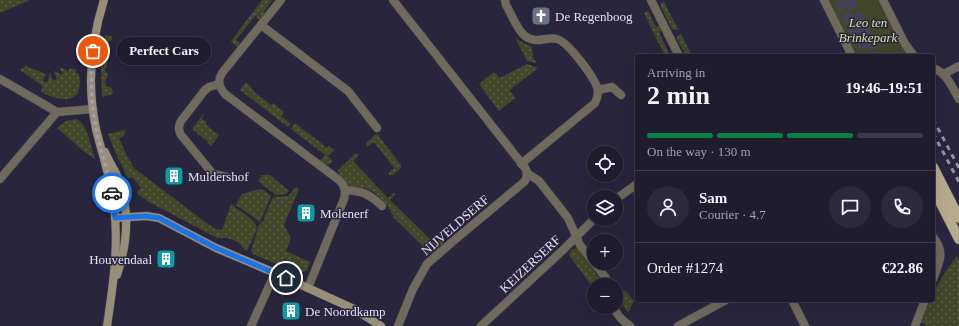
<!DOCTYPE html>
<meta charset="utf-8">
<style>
body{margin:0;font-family:"Times New Roman",serif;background:#2c293a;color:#f1f3f6;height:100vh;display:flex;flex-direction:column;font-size:15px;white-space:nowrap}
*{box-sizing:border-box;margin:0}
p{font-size:13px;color:#a1a1aa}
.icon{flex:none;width:22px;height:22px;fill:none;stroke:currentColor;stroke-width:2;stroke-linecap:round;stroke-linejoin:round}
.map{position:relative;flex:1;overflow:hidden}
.side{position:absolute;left:635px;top:54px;width:300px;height:248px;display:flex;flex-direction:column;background:#1f1c2e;border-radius:4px;box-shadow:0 4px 16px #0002,0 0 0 1px #3c3a4a}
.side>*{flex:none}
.fabs{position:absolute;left:587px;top:146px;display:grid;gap:8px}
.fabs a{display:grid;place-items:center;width:36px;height:36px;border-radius:50%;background:#1f1c2e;box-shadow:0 4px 16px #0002,0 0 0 1px #3c3a4a;font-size:20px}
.pin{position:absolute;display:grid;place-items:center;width:34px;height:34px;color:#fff;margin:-17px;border:2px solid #fff;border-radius:50%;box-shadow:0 1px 4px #0007}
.courier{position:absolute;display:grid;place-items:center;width:40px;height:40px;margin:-20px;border:3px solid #1a73e8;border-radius:50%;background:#fff;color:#222;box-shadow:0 1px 5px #0007}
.bubble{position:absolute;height:28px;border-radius:14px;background:#1f1c2e;box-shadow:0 4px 16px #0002,0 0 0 1px #3c3a4a;font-size:13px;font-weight:700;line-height:28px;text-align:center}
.head em{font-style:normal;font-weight:700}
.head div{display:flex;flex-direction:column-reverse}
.head{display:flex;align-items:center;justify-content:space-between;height:68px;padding:0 12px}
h1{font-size:26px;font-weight:700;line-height:30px}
.bar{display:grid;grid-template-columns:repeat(4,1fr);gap:6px 4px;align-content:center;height:48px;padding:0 12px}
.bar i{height:5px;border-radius:3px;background:#3c3a4a}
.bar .on{background:#0b8043}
.bar p{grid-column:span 4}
.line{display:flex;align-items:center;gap:10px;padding:0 12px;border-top:1px solid #3c3a4a}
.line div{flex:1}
.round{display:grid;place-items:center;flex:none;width:42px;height:42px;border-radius:21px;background:#2c293a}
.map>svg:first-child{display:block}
.grass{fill:url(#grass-dots)}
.park{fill:#434729}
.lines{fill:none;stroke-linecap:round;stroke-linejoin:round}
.primary-tunnel{stroke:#454158;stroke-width:10;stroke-dasharray:10 5;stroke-linecap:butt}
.street-casing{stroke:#47435a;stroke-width:9}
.secondary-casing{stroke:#47435a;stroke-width:9}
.primary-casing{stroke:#47435a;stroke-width:11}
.street{stroke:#6f6a5b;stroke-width:8}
.secondary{stroke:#978f77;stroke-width:8}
.primary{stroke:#b5ac8d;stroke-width:10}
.rail{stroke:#9491a5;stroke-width:3;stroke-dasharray:5 5;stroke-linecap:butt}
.done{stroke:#a19fb2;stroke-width:4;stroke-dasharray:0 7.2}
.route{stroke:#1a73e8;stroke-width:5}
.labels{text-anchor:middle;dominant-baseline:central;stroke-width:3;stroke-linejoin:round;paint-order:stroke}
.poi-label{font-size:13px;fill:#e2e0f1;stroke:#29253d;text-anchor:start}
.park-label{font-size:13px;font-style:italic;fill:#d5e0a1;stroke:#29253d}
.street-label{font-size:13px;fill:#e2e0f1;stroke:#29253d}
</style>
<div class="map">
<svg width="959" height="326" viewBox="0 0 959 326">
<defs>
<pattern id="grass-dots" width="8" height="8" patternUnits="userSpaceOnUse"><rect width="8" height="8" fill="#434729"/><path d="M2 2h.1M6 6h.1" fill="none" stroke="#5e6148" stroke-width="1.8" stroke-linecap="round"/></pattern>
</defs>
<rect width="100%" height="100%" fill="#29253d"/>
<g class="grass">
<path d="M0,0H30L0,13Z"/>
<path d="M262,0H270L272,1L264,11L265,16L261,21L255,16L236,40L243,45L237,47L231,41Z"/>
<path d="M664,2L678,29L676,30L672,29L661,7V3Z"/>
<path d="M648,11L656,27L659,26L662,30L659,32L670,56H665L644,13Z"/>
<path d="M681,34L692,56H686L677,39V36Z"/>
<path d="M105,35L112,36L111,41H109L107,44L109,48L105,53L108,62L105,70L108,75L105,82L106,86L112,88L113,94L102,97L101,65Z"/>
<path d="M516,39L532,47L533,58L537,63L527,61Z"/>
<path d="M527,64L538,68L510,90L515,98L499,111L479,84L494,72L500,78Z"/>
<path d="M26,66L46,74L43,81L47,83L50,73L53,81L57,79L54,72L56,71L60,75L63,73L60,69V67L68,71L70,68L76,70V73L79,74L80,83L78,93C69,105 52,97 41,92L43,86L20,70Z"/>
<path d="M246,82L257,94L271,105L273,103L284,112L281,116L291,124L288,127L240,90Z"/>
<path d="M203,114L204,115L201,118L206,122V125L219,135L211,146L207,143L208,142L192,129Z"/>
<path d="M76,119C88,123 91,148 95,159L82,150L57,128L66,121Z"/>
<path d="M295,123L326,147L329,146L334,150L328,156L333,161L328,165L323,164L320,161L325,155L291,129Z"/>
<path d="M125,130L124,136L119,138L127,156L134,168L209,225L216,229L222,230L231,204C238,210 257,220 257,229L247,251C243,249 243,248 240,244C235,239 224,237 217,238L149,202L138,194L137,192L141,188L132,177L128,178L116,154L108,134Z"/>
<path d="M376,134L378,135L401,165V168L393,175H390L388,173L394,168L374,142L367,147L366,143Z"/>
<path d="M355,154H358L359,155L353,161L388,198L394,193L395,194L390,200L434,243L440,238L443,242V244L433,253H430L394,218L388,206L375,193L365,188L349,186C345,181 338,176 338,170Z"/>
<path d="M260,175H270L289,191L286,194L276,195L258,181L261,177Z"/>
<path d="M296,187L299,189L284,225L291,238L286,251L310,262L307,270L300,274L253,254L251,251L259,225L263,221L272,199L275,197L288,196Z"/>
<path d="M260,189L265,191L271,196L260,222L236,205L242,194Z"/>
<path d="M577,248L600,279L602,285H594V289L569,255L571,250Z"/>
<path d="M957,256L959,261V326H927L921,322L930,300H933C933,287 949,267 957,256Z"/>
<path d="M620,290L626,291L634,301L628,313L623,306L622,293Z"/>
</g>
<path class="park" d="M827,0H880L910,56H856Z"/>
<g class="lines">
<g class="primary-tunnel">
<path d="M839,0L867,56"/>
<path d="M849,0L877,56"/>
</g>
<g class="street-casing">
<g id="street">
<path d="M281,0L222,73C217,81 219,87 225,94L339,180C345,185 346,191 344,199L308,288"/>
<path d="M393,0L526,169L527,173L539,181L568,218L580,245L594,263"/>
<path d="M505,0L506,5C511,13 517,30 525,36C537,45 546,36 557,39C568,42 597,80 598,91C598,96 597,99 595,103L521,164"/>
<path d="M651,0L679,56"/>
<path d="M824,0L852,56"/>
<path d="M883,0L905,44L914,56"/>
<path d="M261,25L348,91L377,128"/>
<path d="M933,68C947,73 952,87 959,99"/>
<path d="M944,74L959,66"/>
<path d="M0,79L57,112L93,109"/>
<path d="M219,84L209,87L205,90L181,121C178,126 178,130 181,135L213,174L227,177"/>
<path d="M598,90L612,87L621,95"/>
<path d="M0,179L57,112"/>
<path d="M345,190C363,191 369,194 382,206"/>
<path d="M616,199L637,184"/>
<path d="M933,237C946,252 939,263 933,279"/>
<path d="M594,263L606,278L608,285"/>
<path d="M792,300L805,326"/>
<path d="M614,307C616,315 623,321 630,326"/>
<path d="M251,326L275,273"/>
<path d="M398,326L413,289L427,264L451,243L524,182L526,179L527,173"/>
<path d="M481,326L563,250L594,219"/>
<path d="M678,326L726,300"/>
<path d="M915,326L925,300"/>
</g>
</g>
<g class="secondary-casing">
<g id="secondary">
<path d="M104,0C91,41 87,86 96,129C102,154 111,179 114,205C119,246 113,286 107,326"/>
<path d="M105,152C109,162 115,170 119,180C130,211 127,245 117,275"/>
<path d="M115,218L146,216L159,218L216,248L275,273L354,309L381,326"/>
</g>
</g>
<g class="primary-casing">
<g id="primary">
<path d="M933,167L959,218"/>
<path d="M933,188L959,239"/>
</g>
</g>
<use href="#street" class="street"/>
<use href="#secondary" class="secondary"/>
<use href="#primary" class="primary"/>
<g class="rail">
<path d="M933,119L959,168"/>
<path d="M933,133L959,182"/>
</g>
</g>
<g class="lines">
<path class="done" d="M93,51C91,70 91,90 93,109C96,137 106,165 112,193"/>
<path class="route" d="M112,193L115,218L146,216L159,218L216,248L286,278"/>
</g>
<defs>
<g id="church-square" transform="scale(1)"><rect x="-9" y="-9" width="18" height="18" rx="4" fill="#6b7280" stroke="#29253d"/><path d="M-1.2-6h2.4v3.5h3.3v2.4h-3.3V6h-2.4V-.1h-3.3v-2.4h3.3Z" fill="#fff"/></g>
<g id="building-square" transform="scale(1)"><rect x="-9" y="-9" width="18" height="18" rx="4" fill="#0f9aa8" stroke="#29253d"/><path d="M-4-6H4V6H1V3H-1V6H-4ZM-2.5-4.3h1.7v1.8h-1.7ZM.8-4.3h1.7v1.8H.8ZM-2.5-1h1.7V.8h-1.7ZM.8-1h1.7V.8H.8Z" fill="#fff"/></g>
</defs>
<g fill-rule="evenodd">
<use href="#church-square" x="541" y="16"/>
<use href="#building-square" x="174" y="176"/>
<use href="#building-square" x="306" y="213"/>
<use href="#building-square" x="166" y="259"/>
<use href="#building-square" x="291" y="311"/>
</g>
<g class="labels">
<g class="poi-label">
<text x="555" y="16">De Regenboog</text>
<text x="188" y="176">Muldershof</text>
<text x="320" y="213">Molenerf</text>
<text x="152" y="259" text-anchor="end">Houvendaal</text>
<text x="305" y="311">De Noordkamp</text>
</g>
<g class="park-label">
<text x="868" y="22">Leo ten<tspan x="868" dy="15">Brinkepark</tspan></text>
</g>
<g class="street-label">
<text transform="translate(455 225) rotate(-41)">NIJVELDSERF</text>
<text transform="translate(530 264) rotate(-43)">KEIZERSERF</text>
</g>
</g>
</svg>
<div class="fabs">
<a><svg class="icon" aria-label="locate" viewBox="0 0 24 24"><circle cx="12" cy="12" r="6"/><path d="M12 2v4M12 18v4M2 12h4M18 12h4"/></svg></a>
<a><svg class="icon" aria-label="layers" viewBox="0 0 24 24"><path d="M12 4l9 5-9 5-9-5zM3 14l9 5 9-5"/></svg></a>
<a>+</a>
<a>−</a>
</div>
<div class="pin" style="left:93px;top:51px;background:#ea580c"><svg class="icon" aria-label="bag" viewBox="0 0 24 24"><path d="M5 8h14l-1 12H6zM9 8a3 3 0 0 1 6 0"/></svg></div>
<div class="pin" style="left:286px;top:278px;background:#1f2937"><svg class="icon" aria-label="home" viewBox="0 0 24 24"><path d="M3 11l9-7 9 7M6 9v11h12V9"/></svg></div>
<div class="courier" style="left:112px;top:193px"><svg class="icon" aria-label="car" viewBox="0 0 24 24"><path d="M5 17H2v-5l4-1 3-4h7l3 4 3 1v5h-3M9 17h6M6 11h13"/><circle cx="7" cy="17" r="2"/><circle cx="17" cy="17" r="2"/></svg></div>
<div class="bubble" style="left:117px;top:37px;width:94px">Perfect Cars</div>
<section class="side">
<div class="head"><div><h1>2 min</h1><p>Arriving in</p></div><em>19:46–19:51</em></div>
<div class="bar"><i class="on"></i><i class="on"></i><i class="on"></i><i></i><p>On the way · 130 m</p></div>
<div class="line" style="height:72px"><a class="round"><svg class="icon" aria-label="person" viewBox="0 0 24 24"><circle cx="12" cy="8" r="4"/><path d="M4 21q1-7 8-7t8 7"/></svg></a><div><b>Sam</b><p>Courier · 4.7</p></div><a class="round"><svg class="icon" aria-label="chat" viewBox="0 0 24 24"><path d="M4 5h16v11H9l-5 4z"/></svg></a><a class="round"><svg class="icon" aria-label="phone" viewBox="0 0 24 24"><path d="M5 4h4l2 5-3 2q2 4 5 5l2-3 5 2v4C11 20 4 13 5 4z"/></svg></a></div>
<div class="line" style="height:52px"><div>Order #1274</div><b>€22.86</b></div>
</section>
</div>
